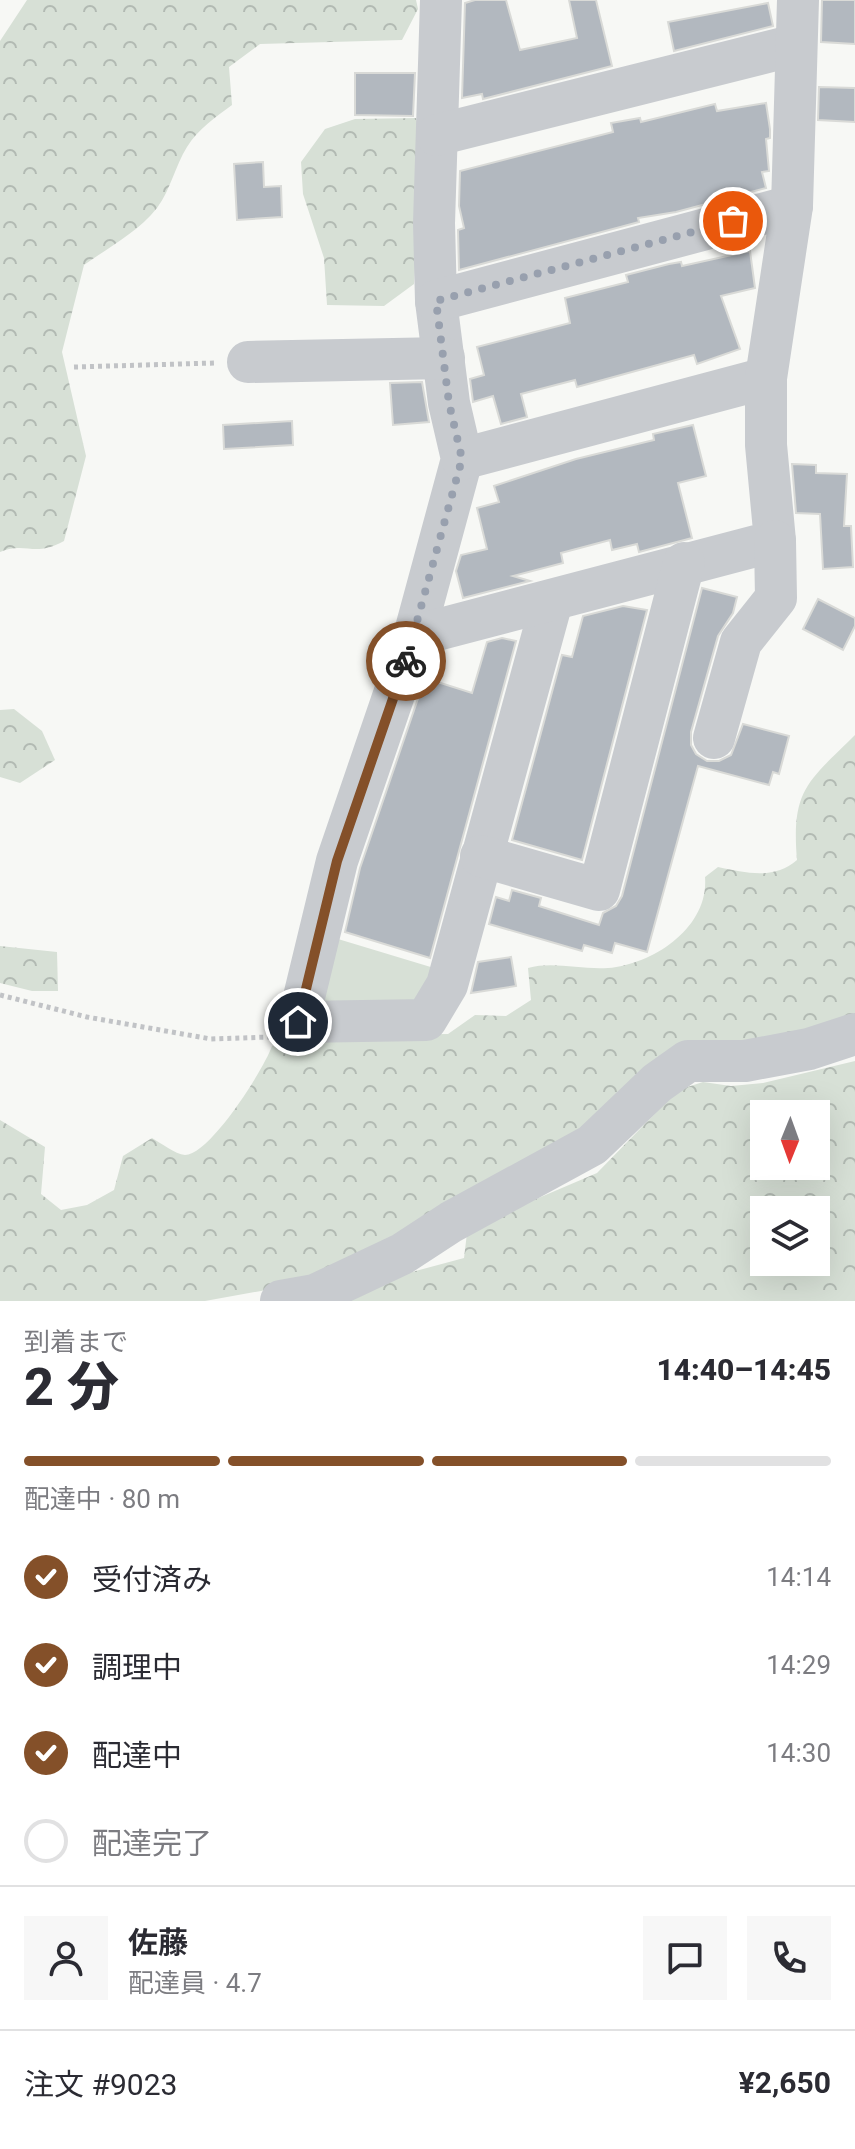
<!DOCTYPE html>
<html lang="ja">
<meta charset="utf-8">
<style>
body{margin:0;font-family:Roboto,"Noto Sans JP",sans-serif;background:#f7f7f7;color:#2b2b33;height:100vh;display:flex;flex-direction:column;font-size:30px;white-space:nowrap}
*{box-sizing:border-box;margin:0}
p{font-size:26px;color:#7c7c81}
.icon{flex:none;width:44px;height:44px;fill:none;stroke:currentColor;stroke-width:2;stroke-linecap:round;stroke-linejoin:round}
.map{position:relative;height:1301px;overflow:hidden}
.details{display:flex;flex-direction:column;background:#fff;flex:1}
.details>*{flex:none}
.needle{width:52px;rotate:181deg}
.fabs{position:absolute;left:750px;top:1100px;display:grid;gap:16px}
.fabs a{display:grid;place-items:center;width:80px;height:80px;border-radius:0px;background:#fff;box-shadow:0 8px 32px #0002;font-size:40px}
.pin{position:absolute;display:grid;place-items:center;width:68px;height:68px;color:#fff;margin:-34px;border:4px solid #fff;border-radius:50%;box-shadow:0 2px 8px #0007}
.courier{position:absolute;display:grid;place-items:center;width:80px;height:80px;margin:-40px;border:6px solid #845029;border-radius:50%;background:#fff;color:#222;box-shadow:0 2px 10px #0007}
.head em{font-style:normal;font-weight:800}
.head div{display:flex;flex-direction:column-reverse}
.head{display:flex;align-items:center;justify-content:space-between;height:136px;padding:0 24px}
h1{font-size:52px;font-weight:800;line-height:60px}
.bar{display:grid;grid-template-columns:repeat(4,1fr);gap:12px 8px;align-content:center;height:96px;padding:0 24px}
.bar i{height:10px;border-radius:6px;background:#e1e1e2}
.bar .selected{background:#845029}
.bar p{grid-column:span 4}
.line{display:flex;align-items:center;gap:20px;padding:0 24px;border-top:2px solid #e1e1e2}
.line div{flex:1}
.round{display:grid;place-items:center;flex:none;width:84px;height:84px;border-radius:0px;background:#f7f7f7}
ol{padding:0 24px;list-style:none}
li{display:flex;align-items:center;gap:24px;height:88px}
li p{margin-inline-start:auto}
li .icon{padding:8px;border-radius:50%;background:#845029;color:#fff;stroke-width:4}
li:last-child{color:#7c7c81}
li i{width:44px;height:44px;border:4px solid #e1e1e2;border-radius:50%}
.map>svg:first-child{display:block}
.forest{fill:url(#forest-crowns);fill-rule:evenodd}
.park{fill:#d7e0d6}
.building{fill:#b2b8bf;stroke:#d9dad7;stroke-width:2}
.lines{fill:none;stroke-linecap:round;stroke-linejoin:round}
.path{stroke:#c1c3c6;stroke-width:5;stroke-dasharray:4 4;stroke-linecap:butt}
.minor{stroke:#c8cbcf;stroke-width:42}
.done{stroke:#98a0ae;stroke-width:8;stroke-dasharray:0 14.4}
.route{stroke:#845029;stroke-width:10}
</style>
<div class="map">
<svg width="855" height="1301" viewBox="0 0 855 1301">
<defs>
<pattern id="forest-crowns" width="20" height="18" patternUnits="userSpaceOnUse" patternTransform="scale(2)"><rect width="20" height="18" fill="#d7e0d6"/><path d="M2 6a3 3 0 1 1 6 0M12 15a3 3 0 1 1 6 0" fill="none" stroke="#b2bab3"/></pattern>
</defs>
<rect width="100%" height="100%" fill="#f7f8f5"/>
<g class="forest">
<path d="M27,0H416L418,9L402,40L260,44L229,67L232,105C216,117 198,129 187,147C175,166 171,189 157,208C138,232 109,247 84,265L62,352L86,456L64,541C33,558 27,541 0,552V41Z"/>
<path d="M416,118L422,140L414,284L384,306L327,305L324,258L303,194L301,162L325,129L355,119Z"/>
<path d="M14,709L42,731L55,760L20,783L0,777V710Z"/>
<path d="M855,735V1024L743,1054L311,1282L205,1301H0V1120L45,1147L41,1194L61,1210L87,1205L114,1190L123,1156L152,1138C161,1143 175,1154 185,1155C210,1155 264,1069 272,1046L289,1036L448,1034L475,1015L506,1016L531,1000L528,968C553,961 582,970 608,968C654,964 709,927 705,877L718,867C747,873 774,880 797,860C791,789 808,782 855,735Z"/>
<path d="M0,946L57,952L58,991H32L0,983Z"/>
<path d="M855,1061V1301H335L397,1276L464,1258L467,1233L508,1211L597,1173L678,1090L703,1082L731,1086L763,1083ZM764,1114H816V1166H764ZM764,1210H816V1262H764Z"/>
</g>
<path class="park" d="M338,939L434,968L416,1006L317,1010Z"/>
<g class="building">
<path d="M475,0H506L520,50L577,38L569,0H596L612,66L483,99L482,94L462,98L465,3Z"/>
<path d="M822,0H855V44L821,42Z"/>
<path d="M768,3L773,26L674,51L668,22Z"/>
<path d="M355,73H415L413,116L355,115Z"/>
<path d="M819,87L855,88V122L818,120Z"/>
<path d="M766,103L770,129V138L766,139L769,171L762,172L766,188L676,212L638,218L639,222L459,270L458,230L464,228L459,206L460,171L613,132L611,123L640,118L641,122L715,104L717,111Z"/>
<path d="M263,162L264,187L281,186L282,217L237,220L234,164Z"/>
<path d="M750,251L755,288L721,296L740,349L697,364L694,355L577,387L575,380L521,394L527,417L501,424L493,396L473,402L470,379L484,375L477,347L570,323L565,298L628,282L626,275L669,264L681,262L682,266Z"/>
<path d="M422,382L429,422L393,425L390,383Z"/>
<path d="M292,421L293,445L224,449L223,425Z"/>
<path d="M693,425L706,476L678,483L692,538L639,552L637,544L612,550L610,540L561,553L563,563L513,576L530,581L463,598L456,571L461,555L487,549L477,508L499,502L494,486L576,459L654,440L653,434Z"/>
<path d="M792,464L816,465V473L847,474L844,526H851L853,567L823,569L820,514L796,513Z"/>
<path d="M702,588L737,597L733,613L718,636L691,732V745L696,754L707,761H719L731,755L743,724L789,736L779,774L773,772L769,785L698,766L647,952L615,943L612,953L584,945L582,951L489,924L496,897L509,901L512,890L541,898L539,906L599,925L603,913L616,906L622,896Z"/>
<path d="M818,599L855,618V626L843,650L803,629Z"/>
<path d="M623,606L647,610L582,860L512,840L562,655L572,657L583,616Z"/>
<path d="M502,638L516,641L430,958L345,932L360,868L425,678L472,693L487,642Z"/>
<path d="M511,957L516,986L471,993L478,962Z"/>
</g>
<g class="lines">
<g class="path">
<path d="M74,367L215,363"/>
<path d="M0,995L87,1017L211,1039L270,1037"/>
</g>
<g class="minor">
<path d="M441,0L434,223L436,301L449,403L462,459L414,636L337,861L298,1022L426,1020L447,985L552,601"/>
<path d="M437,135L795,45"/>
<path d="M436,301L792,206"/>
<path d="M248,362L444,358"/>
<path d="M462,459L766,378"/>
<path d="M414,636L775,541L766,445V378L792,206L798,0"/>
<path d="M714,738L741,642L776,598L775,541"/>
<path d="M481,856L599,890L684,563"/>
<path d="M281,1301L315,1295L402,1254L451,1222L592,1145L657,1083L688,1061H745L809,1049L855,1034"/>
</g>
</g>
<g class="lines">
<path class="done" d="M406,661L462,459L449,403L436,301L733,221"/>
<path class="route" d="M298,1022L337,861L406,661"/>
</g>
</svg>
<div class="fabs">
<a><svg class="needle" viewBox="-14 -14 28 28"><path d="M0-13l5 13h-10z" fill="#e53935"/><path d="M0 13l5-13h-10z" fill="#7c7c81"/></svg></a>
<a><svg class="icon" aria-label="layers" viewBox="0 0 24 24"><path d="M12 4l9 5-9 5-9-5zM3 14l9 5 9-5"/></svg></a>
</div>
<div class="pin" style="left:733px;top:221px;background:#ea580c"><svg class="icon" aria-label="bag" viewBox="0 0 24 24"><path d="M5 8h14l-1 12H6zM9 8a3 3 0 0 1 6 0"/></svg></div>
<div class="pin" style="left:298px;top:1022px;background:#1f2937"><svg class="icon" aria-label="home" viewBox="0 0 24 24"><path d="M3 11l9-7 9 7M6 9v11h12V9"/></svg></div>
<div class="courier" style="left:406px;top:661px"><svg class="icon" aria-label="bike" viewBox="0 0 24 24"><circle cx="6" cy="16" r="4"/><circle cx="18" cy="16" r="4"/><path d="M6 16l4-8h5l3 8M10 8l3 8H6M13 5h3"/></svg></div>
</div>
<section class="details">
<div class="head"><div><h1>2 分</h1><p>到着まで</p></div><em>14:40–14:45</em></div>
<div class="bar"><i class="selected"></i><i class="selected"></i><i class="selected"></i><i></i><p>配達中 · 80 m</p></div>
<ol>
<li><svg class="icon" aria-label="check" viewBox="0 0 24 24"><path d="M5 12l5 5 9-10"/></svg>受付済み<p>14:14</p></li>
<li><svg class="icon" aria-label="check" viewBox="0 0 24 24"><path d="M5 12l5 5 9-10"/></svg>調理中<p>14:29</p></li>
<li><svg class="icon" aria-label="check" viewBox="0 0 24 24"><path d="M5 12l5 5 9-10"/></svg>配達中<p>14:30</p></li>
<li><i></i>配達完了</li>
</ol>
<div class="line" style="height:144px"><a class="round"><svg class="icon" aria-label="person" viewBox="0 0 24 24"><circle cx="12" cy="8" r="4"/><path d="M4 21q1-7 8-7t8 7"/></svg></a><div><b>佐藤</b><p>配達員 · 4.7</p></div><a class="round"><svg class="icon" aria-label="chat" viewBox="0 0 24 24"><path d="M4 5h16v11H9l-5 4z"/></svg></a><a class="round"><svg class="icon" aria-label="phone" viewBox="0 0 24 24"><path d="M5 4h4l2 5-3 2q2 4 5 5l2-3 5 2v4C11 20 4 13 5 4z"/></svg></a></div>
<div class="line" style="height:104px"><div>注文 #9023</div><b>¥2,650</b></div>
</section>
